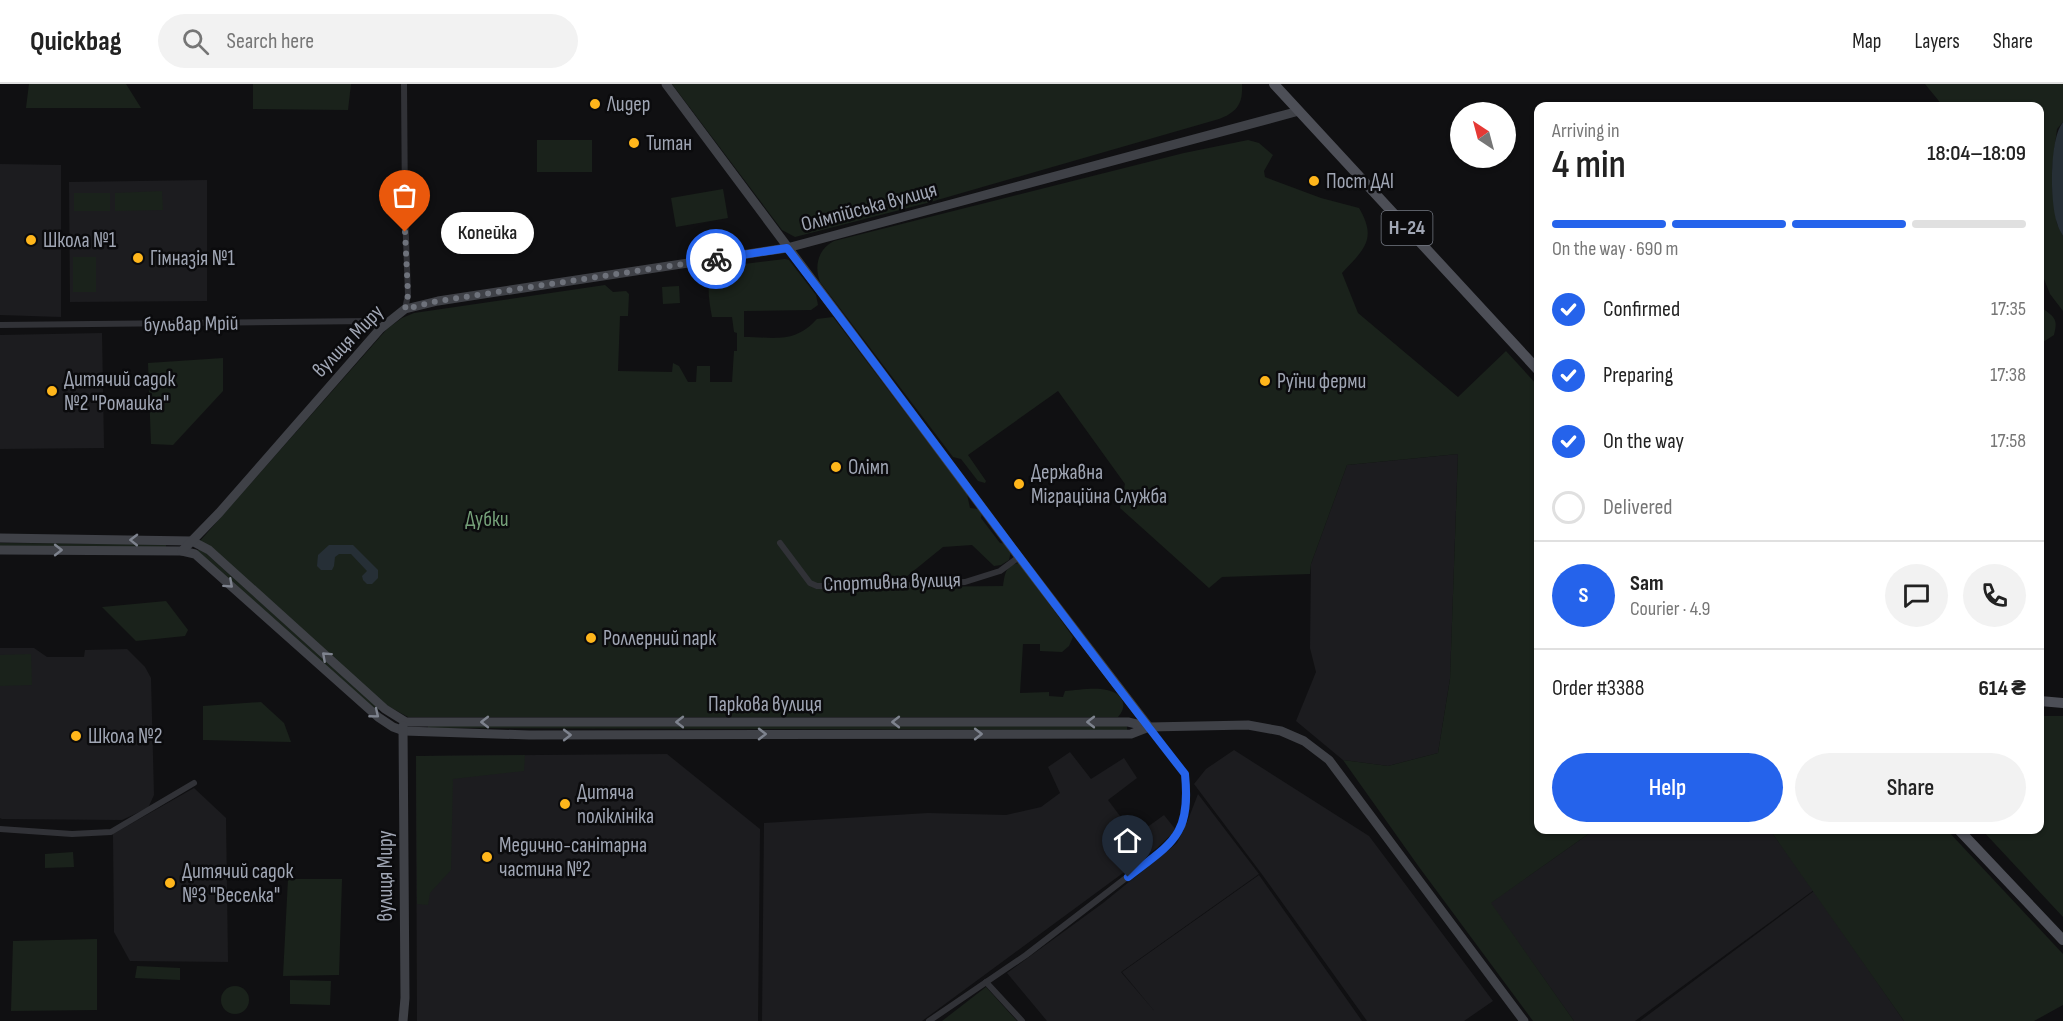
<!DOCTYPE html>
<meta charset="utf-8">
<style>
body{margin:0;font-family:"Sofia Sans Condensed",sans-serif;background:#f2f2f2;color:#222;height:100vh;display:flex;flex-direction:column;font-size:22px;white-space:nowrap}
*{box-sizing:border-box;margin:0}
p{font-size:20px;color:#767676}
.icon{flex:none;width:33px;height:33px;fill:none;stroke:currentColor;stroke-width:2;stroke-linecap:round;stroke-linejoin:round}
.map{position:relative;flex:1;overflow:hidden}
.drawer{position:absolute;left:1534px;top:18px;width:510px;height:732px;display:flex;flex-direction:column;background:#fff;border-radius:12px;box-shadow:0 2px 4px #0004}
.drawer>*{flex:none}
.needle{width:39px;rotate:324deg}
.fabs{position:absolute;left:1450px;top:18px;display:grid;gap:12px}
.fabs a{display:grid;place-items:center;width:66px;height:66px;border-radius:50%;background:#fff;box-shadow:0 2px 4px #0004;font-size:30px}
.pin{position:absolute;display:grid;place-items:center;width:51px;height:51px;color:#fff;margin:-62px -26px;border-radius:50% 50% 50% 0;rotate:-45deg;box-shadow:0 0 6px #0007}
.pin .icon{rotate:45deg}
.courier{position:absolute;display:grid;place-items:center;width:60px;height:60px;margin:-30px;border:4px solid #2563eb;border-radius:50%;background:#fff;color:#222;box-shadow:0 2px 8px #0007}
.bubble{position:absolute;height:42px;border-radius:21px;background:#fff;box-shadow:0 2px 4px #0004;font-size:20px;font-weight:600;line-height:42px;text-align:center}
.head em{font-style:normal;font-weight:600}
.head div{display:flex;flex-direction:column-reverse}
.head{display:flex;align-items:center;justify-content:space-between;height:102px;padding:0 18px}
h1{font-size:39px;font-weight:600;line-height:45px}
.bar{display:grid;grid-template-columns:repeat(4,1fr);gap:9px 6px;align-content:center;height:72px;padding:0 18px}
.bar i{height:8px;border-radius:4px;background:#e0e0e0}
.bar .active{background:#2563eb}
.bar p{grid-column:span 4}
.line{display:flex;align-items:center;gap:15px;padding:0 18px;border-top:2px solid #e0e0e0}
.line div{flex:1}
.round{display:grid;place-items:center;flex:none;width:63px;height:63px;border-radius:32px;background:#f2f2f2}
ol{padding:0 18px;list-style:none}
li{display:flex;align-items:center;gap:18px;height:66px}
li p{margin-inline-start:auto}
li .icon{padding:6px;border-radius:50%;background:#2563eb;color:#fff;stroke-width:4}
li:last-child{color:#767676}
li i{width:33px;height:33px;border:3px solid #e0e0e0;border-radius:50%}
.cta{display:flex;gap:12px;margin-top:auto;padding:12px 18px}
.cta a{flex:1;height:69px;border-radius:36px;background:#2563eb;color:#fff;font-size:24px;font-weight:600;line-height:69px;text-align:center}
.cta a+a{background:#f2f2f2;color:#222}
header{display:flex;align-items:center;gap:36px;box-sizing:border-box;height:84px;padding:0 30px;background:#fff;border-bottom:2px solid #e0e0e0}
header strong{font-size:28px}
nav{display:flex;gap:33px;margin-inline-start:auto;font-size:21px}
.search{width:420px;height:54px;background:#f2f2f2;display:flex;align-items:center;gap:15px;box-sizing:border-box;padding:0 21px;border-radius:33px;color:#767676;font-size:22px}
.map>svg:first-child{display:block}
.built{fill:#1c1c1f}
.green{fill:#1a221b}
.water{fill:#262f36}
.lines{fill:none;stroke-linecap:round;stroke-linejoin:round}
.street{stroke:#313237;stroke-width:6}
.secondary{stroke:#3f4147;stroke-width:9}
.primary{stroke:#4d4f57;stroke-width:10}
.oneway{stroke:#7e838e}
.done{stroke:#6e727b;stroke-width:6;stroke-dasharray:0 10.8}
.route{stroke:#2563eb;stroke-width:8}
.poi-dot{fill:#ffb61b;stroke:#0b0b0d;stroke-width:2}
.labels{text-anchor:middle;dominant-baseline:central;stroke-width:5;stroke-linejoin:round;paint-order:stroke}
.shield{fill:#0b0b0d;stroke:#737882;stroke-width:1.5}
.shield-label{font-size:20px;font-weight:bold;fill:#a0a6b4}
.poi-label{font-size:21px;fill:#a0a6b4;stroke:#0b0b0d;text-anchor:start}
.street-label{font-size:21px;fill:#a0a6b4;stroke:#0b0b0d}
.park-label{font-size:21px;fill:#75a179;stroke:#0b0b0d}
</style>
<header>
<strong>Quickbag</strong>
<div class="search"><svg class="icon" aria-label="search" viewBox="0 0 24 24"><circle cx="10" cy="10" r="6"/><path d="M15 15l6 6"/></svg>Search here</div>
<nav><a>Map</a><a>Layers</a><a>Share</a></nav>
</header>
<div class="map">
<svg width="2063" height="937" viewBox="0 0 2063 937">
<rect width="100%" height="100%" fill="#101012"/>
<g class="built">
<path d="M0,80L61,81V233L0,231Z"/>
<path d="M207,96V217L70,218L69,98Z"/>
<path d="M102,249L104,364L0,365V251Z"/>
<path d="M1458,370L1450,595L1438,669L1388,682L1343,676L1296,637L1316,588L1310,564L1311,480L1347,381Z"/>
<path d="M0,564H34L47,573H84L85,566L127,565L145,583L151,594L154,711L148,724L122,736L2,735L0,734Z"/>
<path d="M1234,666L1369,752L1493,917L1464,937H1367L1261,789L1194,700L1206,685Z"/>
<path d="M1070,668L1091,695L1124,674L1137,694L1108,716L1135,752L1164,731L1176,746L1157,764L922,937H762L764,739L928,729L1006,731L1041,723L1060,709L1048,683Z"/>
<path d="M667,670L760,745L758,937H417L416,672Z"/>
<path d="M194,704L226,734L228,878L130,877L114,848L113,750Z"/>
<path d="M1198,710L1259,790L1121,888L1156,929L1122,888L1259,791L1362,937H1047L1007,889L1103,819L1177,759L1186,741Z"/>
<path d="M1594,746H1770L1814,806L1635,937H1574L1490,819Z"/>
<path d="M1814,807L1904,937H1640Z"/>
</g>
<g class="green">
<path d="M29,0H126L141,24H26Z"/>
<path d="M253,0H351L348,26L253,25Z"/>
<path d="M672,0H1242C1243,20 1237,28 1219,35L927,119L795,153L782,146Z"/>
<path d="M1925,0H2063V38L2057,45L2052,84L2053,114L2057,140L2063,152V227L2050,210L2040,185V22H1943Z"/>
<rect x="537" y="56" width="55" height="32"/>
<path d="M1248,56L1259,59L1273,71L1264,87L1265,93L1321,114L1359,124C1378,156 1363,166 1342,189L1358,229L1458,313L1506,267L1539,303V746H1594L1491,819L1574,937H1533L1419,783L1343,676L1388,682L1438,669L1450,595L1458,370L1347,381L1311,480L1310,490L1222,493L1209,504L1120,424L1125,400L1058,307L968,371L986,397L985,399L978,397L961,375L953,373L820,198C814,182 818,165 834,157L1184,69Z"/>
<path d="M723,105L728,134L676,143L671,114Z"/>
<path d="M162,107L163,126L115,127V109Z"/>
<rect x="74" y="109" width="36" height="18"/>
<rect x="73" y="173" width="23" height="35"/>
<path d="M785,175L789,176L816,211L818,221L811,226L744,227V253C775,253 794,260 817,235L833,233L967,410L970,424L978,425L982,429L981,434L1000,459L1008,460L1011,467L1009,476L1001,481L994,482L972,461L943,463L906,493L905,503L1003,502C1005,490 1005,481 1020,479L1073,553L1069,562L1062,568L1040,567V560H1023L1020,609L1049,608V612L1063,613L1065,607C1077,606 1095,603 1107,606C1122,609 1129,621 1118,633H408L379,617L200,457L387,245L402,234L414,229L605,201L613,208L626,207L629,210L628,232H620L618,287L672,288L673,279L679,282L688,298H696L697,282H710V298H732L734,267H737V249L734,248L732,233H712C709,217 706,199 712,184Z"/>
<path d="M679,202L680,219L663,220L662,203Z"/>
<path d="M2040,222C2053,233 2059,233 2054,251L2040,260Z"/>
<path d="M223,274V307L173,361L151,360L148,279Z"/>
<path d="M0,459L166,460V463H0Z"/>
<path d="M200,464L380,624L377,627L197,467Z"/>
<path d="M166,517L188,546L185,552L136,557L102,523Z"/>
<path d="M31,570L32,601L0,602V571Z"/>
<path d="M261,618L284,639L291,658L203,656V622Z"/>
<path d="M2040,632H2063V833L1982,746H2040Z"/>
<path d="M428,641L1127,642V646L428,644Z"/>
<path d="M525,671L524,687L453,695L451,786L430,809L428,821L417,820L416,672Z"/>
<path d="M1770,746H1947L2063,870V921L2034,937H1904Z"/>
<path d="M73,768L74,783L45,784V770Z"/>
<path d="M288,795H342L339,891L283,892Z"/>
<path d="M97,855V926L11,927L13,857Z"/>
<path d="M137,882L180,884V896L135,894Z"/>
<path d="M290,896L331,897L330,921L290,920Z"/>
<circle cx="235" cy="916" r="14"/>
<path d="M986,903L1017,937H942Z"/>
</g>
<g class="water">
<path d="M2063,38V152C2061,148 2058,144 2057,139C2050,118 2049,55 2063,38Z"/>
<path d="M329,461H353L378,486V494L372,500H367L363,496L362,492L367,487L351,470H339L335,473L334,482L332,486H321L317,482L318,471Z"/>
</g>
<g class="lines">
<g class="street">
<path d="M404,0L405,127L408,211L405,225"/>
<path d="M0,241L370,237L380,245"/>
<path d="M780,459L810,499L817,502H895L965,498L1000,487L1019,473"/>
<path d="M0,745L72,750L111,748L194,699"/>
<path d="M986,898L1022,937"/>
<path d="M929,937L1026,871L1170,760L1183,741L1187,714L1185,690L1149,643"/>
</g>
<g class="secondary">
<path d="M666,0L1019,473L1149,643"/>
<path d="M0,454L192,457L209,466L385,625L406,638H1128L1149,643L1248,641L1281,647L1304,657L1329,676L1524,937"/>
<path d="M0,466L182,467L195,470L378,633L393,643L404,647L529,651L1131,650L1149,643"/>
<path d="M182,467L219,429L380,245L405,225L438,217L787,164L1299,27"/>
<path d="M403,642L405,914L403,937"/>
</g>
<g class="primary">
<path d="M1274,0L1539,287"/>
<path d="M2040,617L2063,619"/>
<path d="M1959,746L2063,856"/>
</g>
</g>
<defs><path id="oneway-chevron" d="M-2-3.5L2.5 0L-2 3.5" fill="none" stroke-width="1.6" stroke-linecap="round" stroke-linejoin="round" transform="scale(1.5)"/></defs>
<g class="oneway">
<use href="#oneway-chevron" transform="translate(134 456) rotate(-179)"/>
<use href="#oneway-chevron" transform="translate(58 466)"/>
<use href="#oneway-chevron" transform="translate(229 500) rotate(42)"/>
<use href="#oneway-chevron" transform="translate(326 572) rotate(-138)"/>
<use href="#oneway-chevron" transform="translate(375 630) rotate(39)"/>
<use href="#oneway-chevron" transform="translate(485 638) rotate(180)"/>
<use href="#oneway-chevron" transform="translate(680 638) rotate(180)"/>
<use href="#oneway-chevron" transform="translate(896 638) rotate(180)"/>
<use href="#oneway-chevron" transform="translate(1091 638) rotate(180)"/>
<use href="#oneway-chevron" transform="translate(762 650)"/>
<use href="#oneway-chevron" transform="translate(978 650)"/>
<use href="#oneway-chevron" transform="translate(567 651)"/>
</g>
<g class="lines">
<path class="done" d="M405,148L408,211L405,225L438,217L716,175"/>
<path class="route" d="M716,175L787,164C921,338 1049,517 1185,690C1191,752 1173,758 1128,793"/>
</g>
<g class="poi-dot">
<circle cx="595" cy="20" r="6"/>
<circle cx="634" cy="59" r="6"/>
<circle cx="1314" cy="97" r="6"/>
<circle cx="31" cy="156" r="6"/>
<circle cx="138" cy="174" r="6"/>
<circle cx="1265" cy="297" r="6"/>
<circle cx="52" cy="307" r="6"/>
<circle cx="836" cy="383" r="6"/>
<circle cx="1019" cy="400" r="6"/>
<circle cx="591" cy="554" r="6"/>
<circle cx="76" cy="652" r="6"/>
<circle cx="565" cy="720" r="6"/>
<circle cx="487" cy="773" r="6"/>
<circle cx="170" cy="799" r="6"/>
</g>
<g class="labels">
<rect class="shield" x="1381.5" y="127" width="51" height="34" rx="4.5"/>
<g class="shield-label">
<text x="1407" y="144">Н-24</text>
</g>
<g class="poi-label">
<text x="607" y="20">Лидер</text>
<text x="646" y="59">Титан</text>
<text x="1326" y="97">Пост ДАІ</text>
<text x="43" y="156">Школа №1</text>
<text x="150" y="174">Гімназія №1</text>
<text x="64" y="295">Дитячий садок<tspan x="64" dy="24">№2 "Ромашка"</tspan></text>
<text x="1277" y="297">Руїни ферми</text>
<text x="848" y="383">Олімп</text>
<text x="1031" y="388">Державна<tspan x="1031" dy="24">Міграційна Служба</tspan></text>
<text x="603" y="554">Роллерний парк</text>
<text x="88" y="652">Школа №2</text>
<text x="577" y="708">Дитяча<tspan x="577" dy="24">поліклініка</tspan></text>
<text x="499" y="761">Медично-санітарна<tspan x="499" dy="24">частина №2</tspan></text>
<text x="182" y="787">Дитячий садок<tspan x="182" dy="24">№3 "Веселка"</tspan></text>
</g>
<g class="street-label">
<text transform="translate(869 123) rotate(-15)">Олімпійська вулиця</text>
<text transform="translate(191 240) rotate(-1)">бульвар Мрій</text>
<text transform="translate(348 257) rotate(-46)">вулиця Миру</text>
<text transform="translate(892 498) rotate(-2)">Спортивна вулиця</text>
<text x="765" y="620">Паркова вулиця</text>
<text transform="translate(385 792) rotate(-90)">вулиця Миру</text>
</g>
<g class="park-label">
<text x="487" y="435">Дубки</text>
</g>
</g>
</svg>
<div class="fabs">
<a><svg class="needle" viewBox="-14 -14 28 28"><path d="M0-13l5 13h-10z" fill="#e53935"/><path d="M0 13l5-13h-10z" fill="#767676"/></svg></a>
</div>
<div class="pin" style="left:405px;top:148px;background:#ea580c"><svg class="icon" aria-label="bag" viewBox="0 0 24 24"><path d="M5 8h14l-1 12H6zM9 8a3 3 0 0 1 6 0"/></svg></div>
<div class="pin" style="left:1128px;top:793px;background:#1f2937"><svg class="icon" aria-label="home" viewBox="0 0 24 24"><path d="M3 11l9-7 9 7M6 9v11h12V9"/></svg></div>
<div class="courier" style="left:716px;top:175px"><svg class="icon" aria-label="bike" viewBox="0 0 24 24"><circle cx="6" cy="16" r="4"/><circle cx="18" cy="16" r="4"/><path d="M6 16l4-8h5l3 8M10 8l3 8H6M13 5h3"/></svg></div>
<div class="bubble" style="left:441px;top:128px;width:93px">Копейка</div>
<section class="drawer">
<div class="head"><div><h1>4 min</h1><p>Arriving in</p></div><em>18:04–18:09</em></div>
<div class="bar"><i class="active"></i><i class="active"></i><i class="active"></i><i></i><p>On the way · 690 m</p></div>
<ol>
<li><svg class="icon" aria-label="check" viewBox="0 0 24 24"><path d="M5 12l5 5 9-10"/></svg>Confirmed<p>17:35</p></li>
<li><svg class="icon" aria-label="check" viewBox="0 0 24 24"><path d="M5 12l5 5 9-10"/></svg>Preparing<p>17:38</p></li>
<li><svg class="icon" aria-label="check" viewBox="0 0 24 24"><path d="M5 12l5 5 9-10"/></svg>On the way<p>17:58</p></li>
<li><i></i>Delivered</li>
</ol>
<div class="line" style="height:108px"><b class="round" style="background:#2563eb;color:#fff">S</b><div><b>Sam</b><p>Courier · 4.9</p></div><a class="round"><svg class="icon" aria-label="chat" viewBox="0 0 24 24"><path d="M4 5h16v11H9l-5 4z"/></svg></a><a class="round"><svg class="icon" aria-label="phone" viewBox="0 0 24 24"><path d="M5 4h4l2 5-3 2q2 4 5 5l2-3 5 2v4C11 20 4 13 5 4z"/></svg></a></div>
<div class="line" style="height:78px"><div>Order #3388</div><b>614 ₴</b></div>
<div class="cta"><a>Help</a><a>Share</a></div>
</section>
</div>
